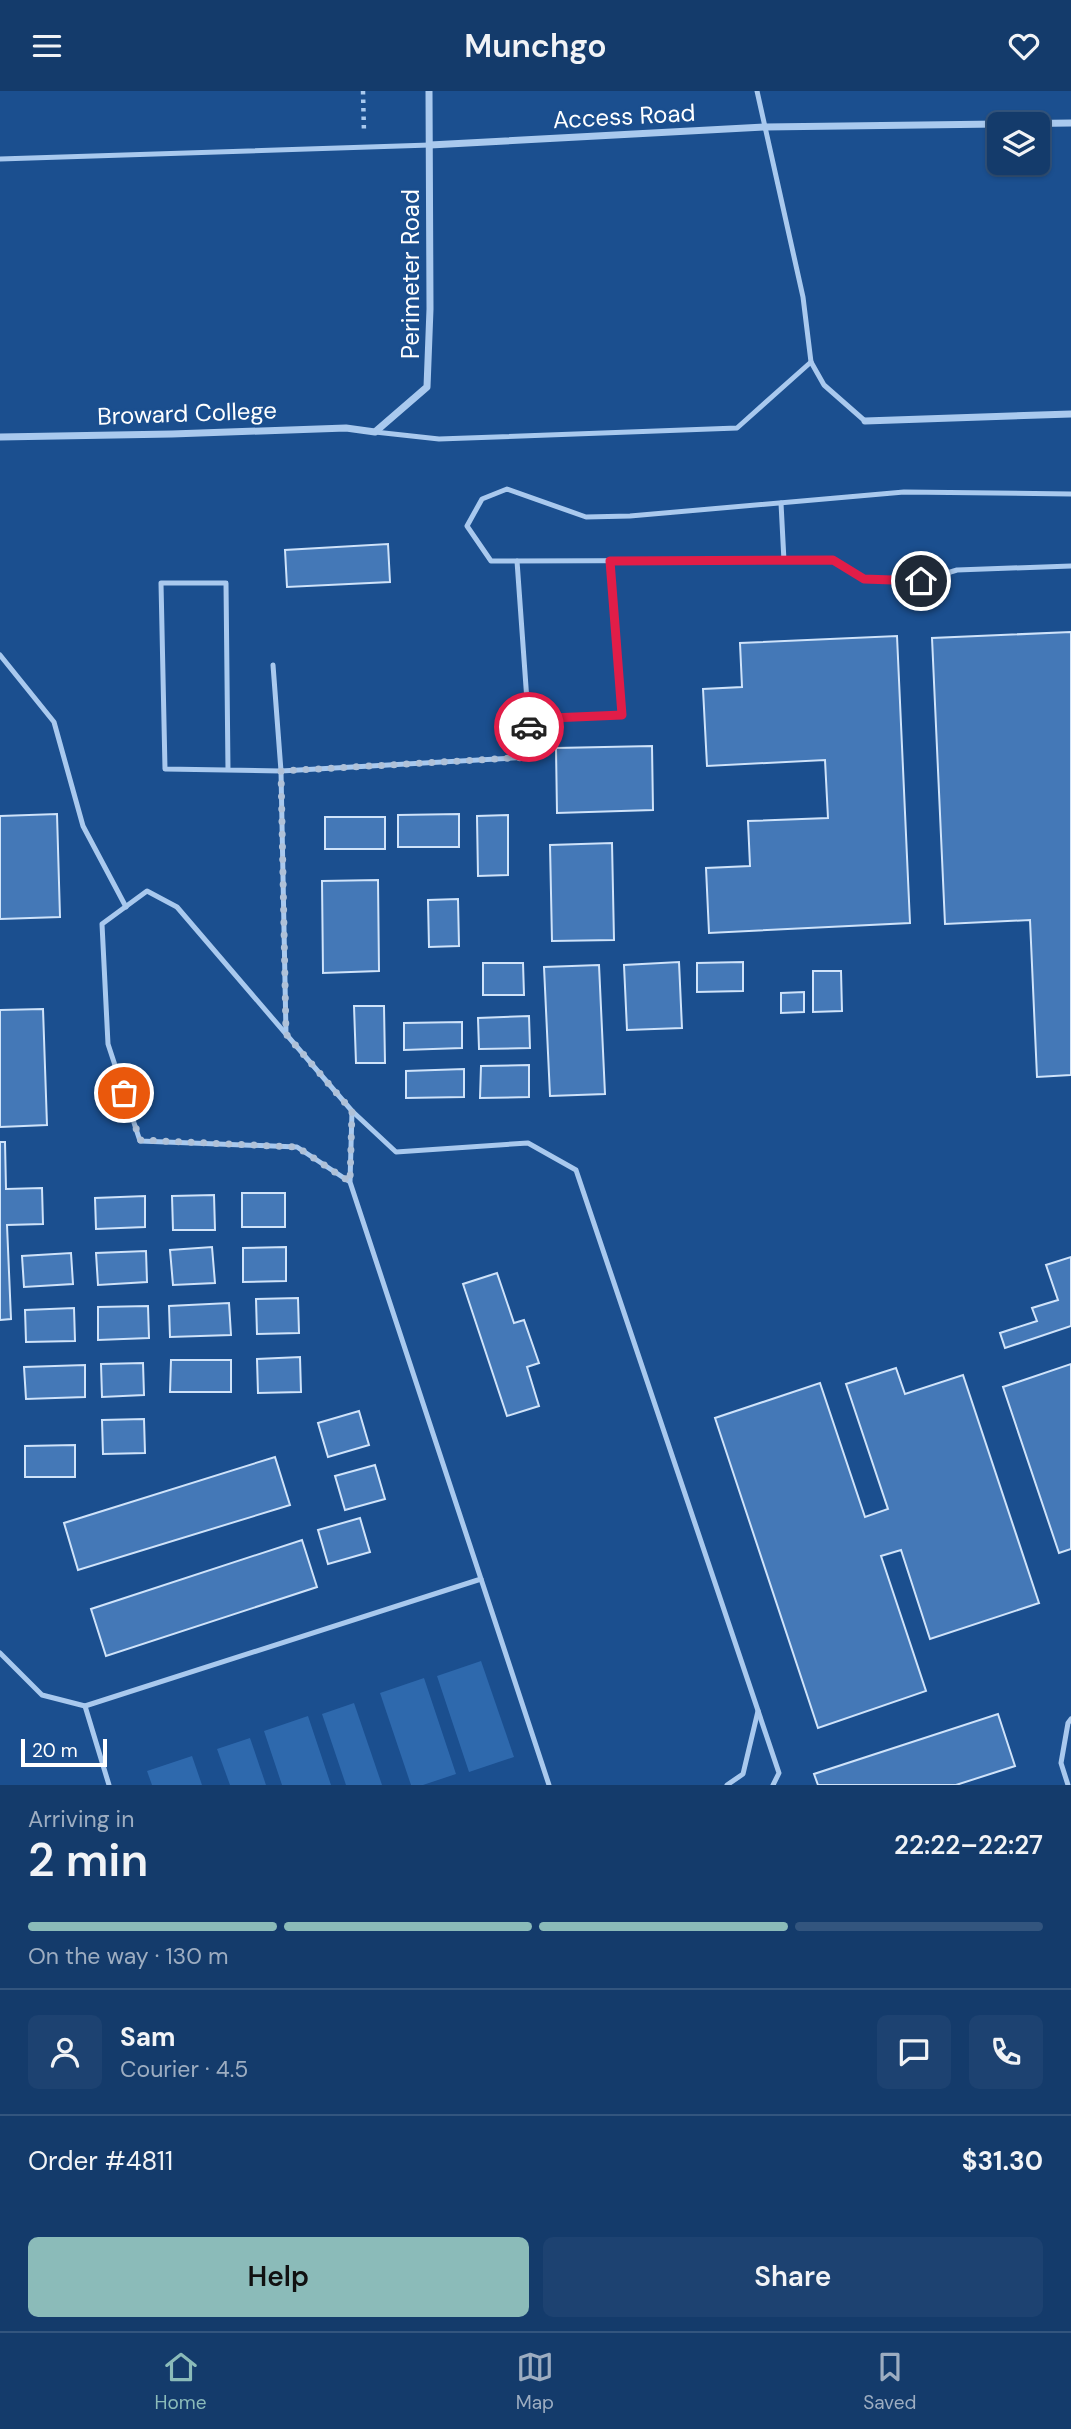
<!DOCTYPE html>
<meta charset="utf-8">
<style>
body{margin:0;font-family:"DM Sans",sans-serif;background:#1d4271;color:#f1f3f6;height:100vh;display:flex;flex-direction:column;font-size:26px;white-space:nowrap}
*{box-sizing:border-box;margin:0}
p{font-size:23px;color:#9dadc1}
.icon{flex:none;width:38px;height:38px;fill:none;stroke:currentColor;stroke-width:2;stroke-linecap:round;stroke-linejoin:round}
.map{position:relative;height:1694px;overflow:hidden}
.details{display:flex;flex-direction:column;background:#143b6b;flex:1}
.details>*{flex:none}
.controls{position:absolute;left:987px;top:21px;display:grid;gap:14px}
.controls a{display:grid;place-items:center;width:63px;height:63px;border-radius:10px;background:#143b6b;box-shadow:0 2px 5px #0004,0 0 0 2px #33557e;font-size:35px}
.scale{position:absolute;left:21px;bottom:18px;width:86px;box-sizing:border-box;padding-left:7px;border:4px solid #fff;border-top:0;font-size:19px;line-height:24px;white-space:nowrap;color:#fff;-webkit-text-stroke:5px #1b4f8f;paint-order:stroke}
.pin{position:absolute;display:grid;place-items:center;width:60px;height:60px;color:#fff;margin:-30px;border:4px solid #fff;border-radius:50%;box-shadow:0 2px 7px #0007}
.courier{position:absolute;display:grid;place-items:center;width:70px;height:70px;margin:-35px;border:5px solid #e11d48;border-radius:50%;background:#fff;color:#222;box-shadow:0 2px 9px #0007}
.summary em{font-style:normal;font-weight:600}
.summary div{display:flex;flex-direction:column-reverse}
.summary{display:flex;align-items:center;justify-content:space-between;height:119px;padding:0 28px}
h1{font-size:46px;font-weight:600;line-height:52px}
.bar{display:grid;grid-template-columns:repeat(4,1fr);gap:10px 7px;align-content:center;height:84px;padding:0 28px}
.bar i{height:9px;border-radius:5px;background:#33557e}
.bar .on{background:#8bbbb9}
.bar p{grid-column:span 4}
.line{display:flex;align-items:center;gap:18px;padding:0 28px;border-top:2px solid #33557e}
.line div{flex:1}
.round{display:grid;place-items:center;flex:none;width:74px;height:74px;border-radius:10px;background:#1d4271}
.action{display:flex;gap:14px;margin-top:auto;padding:14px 28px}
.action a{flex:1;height:80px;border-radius:10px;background:#8bbbb9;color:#111;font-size:28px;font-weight:600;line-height:80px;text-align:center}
.action a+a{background:#1d4271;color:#f1f3f6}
header{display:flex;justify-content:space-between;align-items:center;height:91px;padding:0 28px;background:#143b6b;font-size:32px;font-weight:600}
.tab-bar{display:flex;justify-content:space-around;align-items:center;height:98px;border-top:2px solid #33557e;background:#143b6b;font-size:19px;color:#9dadc1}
.tab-bar a{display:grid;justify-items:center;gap:4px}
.tab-bar .on{color:#8bbbb9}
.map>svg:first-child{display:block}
.green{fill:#2e69ad}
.building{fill:#4478b7;stroke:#cfe3fa;stroke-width:2}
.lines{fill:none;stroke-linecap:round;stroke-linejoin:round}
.path{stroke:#a9c9ee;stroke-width:4.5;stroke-dasharray:3.5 5;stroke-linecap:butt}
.lane{stroke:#a9c9ee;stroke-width:5}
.street{stroke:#a9c9ee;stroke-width:7}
.done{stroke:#afc1d8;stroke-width:7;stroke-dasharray:0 12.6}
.route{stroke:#e11d48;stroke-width:9}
.labels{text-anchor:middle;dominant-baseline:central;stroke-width:5;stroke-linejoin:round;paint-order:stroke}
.street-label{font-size:24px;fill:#fff;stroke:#1b4f8f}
</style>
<header><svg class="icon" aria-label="menu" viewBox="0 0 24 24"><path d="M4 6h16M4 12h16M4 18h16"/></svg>Munchgo<svg class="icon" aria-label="heart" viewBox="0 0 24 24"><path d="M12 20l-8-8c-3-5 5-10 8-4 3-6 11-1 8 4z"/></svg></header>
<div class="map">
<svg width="1071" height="1694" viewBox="0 0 1071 1694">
<rect width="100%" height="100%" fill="#1b4f8f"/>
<g class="green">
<path d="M481,1570L514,1666L469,1681L437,1585Z"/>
<path d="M424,1587L456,1683L423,1694H411L380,1602Z"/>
<path d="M354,1612L382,1694H346L322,1623Z"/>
<path d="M308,1625L331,1694H282L264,1640Z"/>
<path d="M250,1647L266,1694H230L217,1658Z"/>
<path d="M192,1665L202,1694H152L147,1680Z"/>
</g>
<g class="building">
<path d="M388,453L390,491L287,496L285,459Z"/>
<path d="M1071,541V984L1037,986L1030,829L945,833L932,547Z"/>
<path d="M897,545L910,832L709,842L706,777L750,775L748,730L828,727L825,669L707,675L703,598L742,596L740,552Z"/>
<path d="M652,655L653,719L557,722L556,657Z"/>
<path d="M57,723L60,826L0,828V725Z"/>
<path d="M459,723V756H398V724Z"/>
<path d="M508,724V784L478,785L477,725Z"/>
<rect x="325" y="726" width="60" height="32"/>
<path d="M612,752L614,849L552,850L550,754Z"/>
<path d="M378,789L379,880L323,882L322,790Z"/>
<path d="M458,808L459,855L429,856L428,809Z"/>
<path d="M679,871L682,937L627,939L624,874Z"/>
<path d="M743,871V900L697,901V872Z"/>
<path d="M483,872H523L524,904H483Z"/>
<path d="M599,874L605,1003L550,1005L544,876Z"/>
<path d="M813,880H841L842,920L813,921Z"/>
<path d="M804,901V921L781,922V902Z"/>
<path d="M354,915H384L385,972H356Z"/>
<path d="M43,918L47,1034L0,1036V919Z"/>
<path d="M529,925L530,957L479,958L478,927Z"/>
<path d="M462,931V957L404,959V932Z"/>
<path d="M529,974V1006L480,1007L481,975Z"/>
<path d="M464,978V1006L406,1007V980Z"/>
<path d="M0,1051H5L6,1098L42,1097L43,1133L7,1134L11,1228L0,1229Z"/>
<rect x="242" y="1102" width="43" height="34"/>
<path d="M214,1104L215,1139H173L172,1105Z"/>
<path d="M145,1105V1136L96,1138L95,1107Z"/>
<path d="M212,1156L215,1192L173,1194L170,1159Z"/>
<path d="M286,1156V1190L243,1191V1157Z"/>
<path d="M146,1160L147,1191L98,1194L96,1162Z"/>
<path d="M71,1162L73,1193L24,1196L22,1165Z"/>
<path d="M1071,1166V1235L1005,1257L1000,1242L1037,1230L1032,1217L1058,1209L1046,1174Z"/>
<path d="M497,1182L514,1232L524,1229L539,1272L527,1276L539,1315L507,1325L463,1193Z"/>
<path d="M298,1207L299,1242L257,1243L256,1208Z"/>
<path d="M229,1212L231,1244L170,1246L169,1215Z"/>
<path d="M148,1215L149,1247L98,1249V1216Z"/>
<path d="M74,1217L75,1250L26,1251L25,1219Z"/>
<path d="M300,1266L301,1301L258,1302L257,1268Z"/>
<path d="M171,1269H231V1301H170Z"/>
<path d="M143,1272L144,1304L102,1306L101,1273Z"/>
<path d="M1071,1273V1458L1059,1462L1003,1296Z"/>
<path d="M85,1274V1306L26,1308L24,1276Z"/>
<path d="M896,1277L905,1303L963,1284L1039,1512L930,1548L901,1459L881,1465L926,1600L818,1637L715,1327L820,1292L865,1426L888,1418L846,1293Z"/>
<path d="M359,1320L369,1354L328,1366L318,1332Z"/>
<path d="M144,1328L145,1362L103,1363L102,1329Z"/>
<path d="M75,1354V1386H25V1355Z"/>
<path d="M275,1366L290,1414L78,1479L64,1432Z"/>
<path d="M375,1374L385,1408L345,1419L335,1385Z"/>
<path d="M360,1427L370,1461L328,1473L318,1439Z"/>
<path d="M302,1449L317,1496L106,1565L91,1518Z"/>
<path d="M998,1623L1015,1675L956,1694H818L814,1683Z"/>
</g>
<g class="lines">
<path class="path" d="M363,0L364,42"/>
<g class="lane">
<path d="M757,0L803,206L811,271L824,294L865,330"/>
<path d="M0,68L430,54"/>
<path d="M375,341L439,348L737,337L811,271"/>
<path d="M1071,403L904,401L630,425L586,426L507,398L482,408L467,435L491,470L833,469L864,488L921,490L957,479L1071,475"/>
<path d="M781,412L784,470"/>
<path d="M0,564L54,631L83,735L126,816"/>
<path d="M273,574L281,680L531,666L517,470"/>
<path d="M528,628L622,624L610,470"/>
<path d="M228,679L226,492H161L165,678L281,680L286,943"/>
<path d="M352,1020L396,1061L528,1052L576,1079L779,1682L773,1694"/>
<path d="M350,1091L297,1056L140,1050L108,953L102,833L147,800L177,816L352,1020L350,1091L549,1694"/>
<path d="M0,1562L42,1604L85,1615"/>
<path d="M109,1694L85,1615L481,1488"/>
<path d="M727,1694L743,1683L758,1620"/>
<path d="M1068,1694L1061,1672L1068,1632L1071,1628"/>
</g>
<g class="street">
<path d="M430,54L765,36L1071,32"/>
<path d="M865,330L1071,323"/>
<path d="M0,346L172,343L346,337L375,341L427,296L430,218L429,0"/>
</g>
</g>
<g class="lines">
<path class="done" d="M124,1002L140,1049L297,1056L350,1091L352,1020L286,943L281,680L531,666L529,636"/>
<path class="route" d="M529,636L528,628L622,624L610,470L833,469L864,488L921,490"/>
</g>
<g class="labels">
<g class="street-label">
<text transform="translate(624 25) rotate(-3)">Access Road</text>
<text transform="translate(410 183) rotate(-90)">Perimeter Road</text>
<text transform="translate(187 322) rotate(-2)">Broward College</text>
</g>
</g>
</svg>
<div class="controls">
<a><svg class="icon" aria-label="layers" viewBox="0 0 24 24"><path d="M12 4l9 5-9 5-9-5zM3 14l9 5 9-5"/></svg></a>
</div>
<div class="scale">20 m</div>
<div class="pin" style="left:124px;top:1002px;background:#ea580c"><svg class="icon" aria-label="bag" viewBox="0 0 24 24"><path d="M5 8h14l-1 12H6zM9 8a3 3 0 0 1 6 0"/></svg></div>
<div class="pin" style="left:921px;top:490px;background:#1f2937"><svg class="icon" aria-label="home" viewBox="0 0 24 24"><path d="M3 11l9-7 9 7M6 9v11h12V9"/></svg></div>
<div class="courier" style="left:529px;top:636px"><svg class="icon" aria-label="car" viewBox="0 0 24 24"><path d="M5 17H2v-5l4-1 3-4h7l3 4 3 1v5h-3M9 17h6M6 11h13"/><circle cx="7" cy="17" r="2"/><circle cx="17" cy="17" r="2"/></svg></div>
</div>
<section class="details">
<div class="summary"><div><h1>2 min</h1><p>Arriving in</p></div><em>22:22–22:27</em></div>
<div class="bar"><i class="on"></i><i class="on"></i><i class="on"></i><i></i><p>On the way · 130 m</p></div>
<div class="line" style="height:126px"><a class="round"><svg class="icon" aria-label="person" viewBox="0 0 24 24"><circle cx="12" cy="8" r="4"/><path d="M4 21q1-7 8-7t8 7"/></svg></a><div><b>Sam</b><p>Courier · 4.5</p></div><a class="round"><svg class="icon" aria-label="chat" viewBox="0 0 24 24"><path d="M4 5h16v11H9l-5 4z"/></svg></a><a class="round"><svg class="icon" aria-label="phone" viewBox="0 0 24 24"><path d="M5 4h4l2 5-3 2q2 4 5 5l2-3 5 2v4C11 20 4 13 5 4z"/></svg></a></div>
<div class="line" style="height:91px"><div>Order #4811</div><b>$31.30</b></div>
<div class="action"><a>Help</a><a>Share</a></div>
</section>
<nav class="tab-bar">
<a class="on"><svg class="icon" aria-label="home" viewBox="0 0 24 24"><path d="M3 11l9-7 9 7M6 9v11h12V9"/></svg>Home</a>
<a><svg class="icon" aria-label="map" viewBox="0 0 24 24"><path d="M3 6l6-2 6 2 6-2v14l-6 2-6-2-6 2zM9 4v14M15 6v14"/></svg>Map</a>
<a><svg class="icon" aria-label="saved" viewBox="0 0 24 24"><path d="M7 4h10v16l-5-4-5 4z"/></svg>Saved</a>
</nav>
